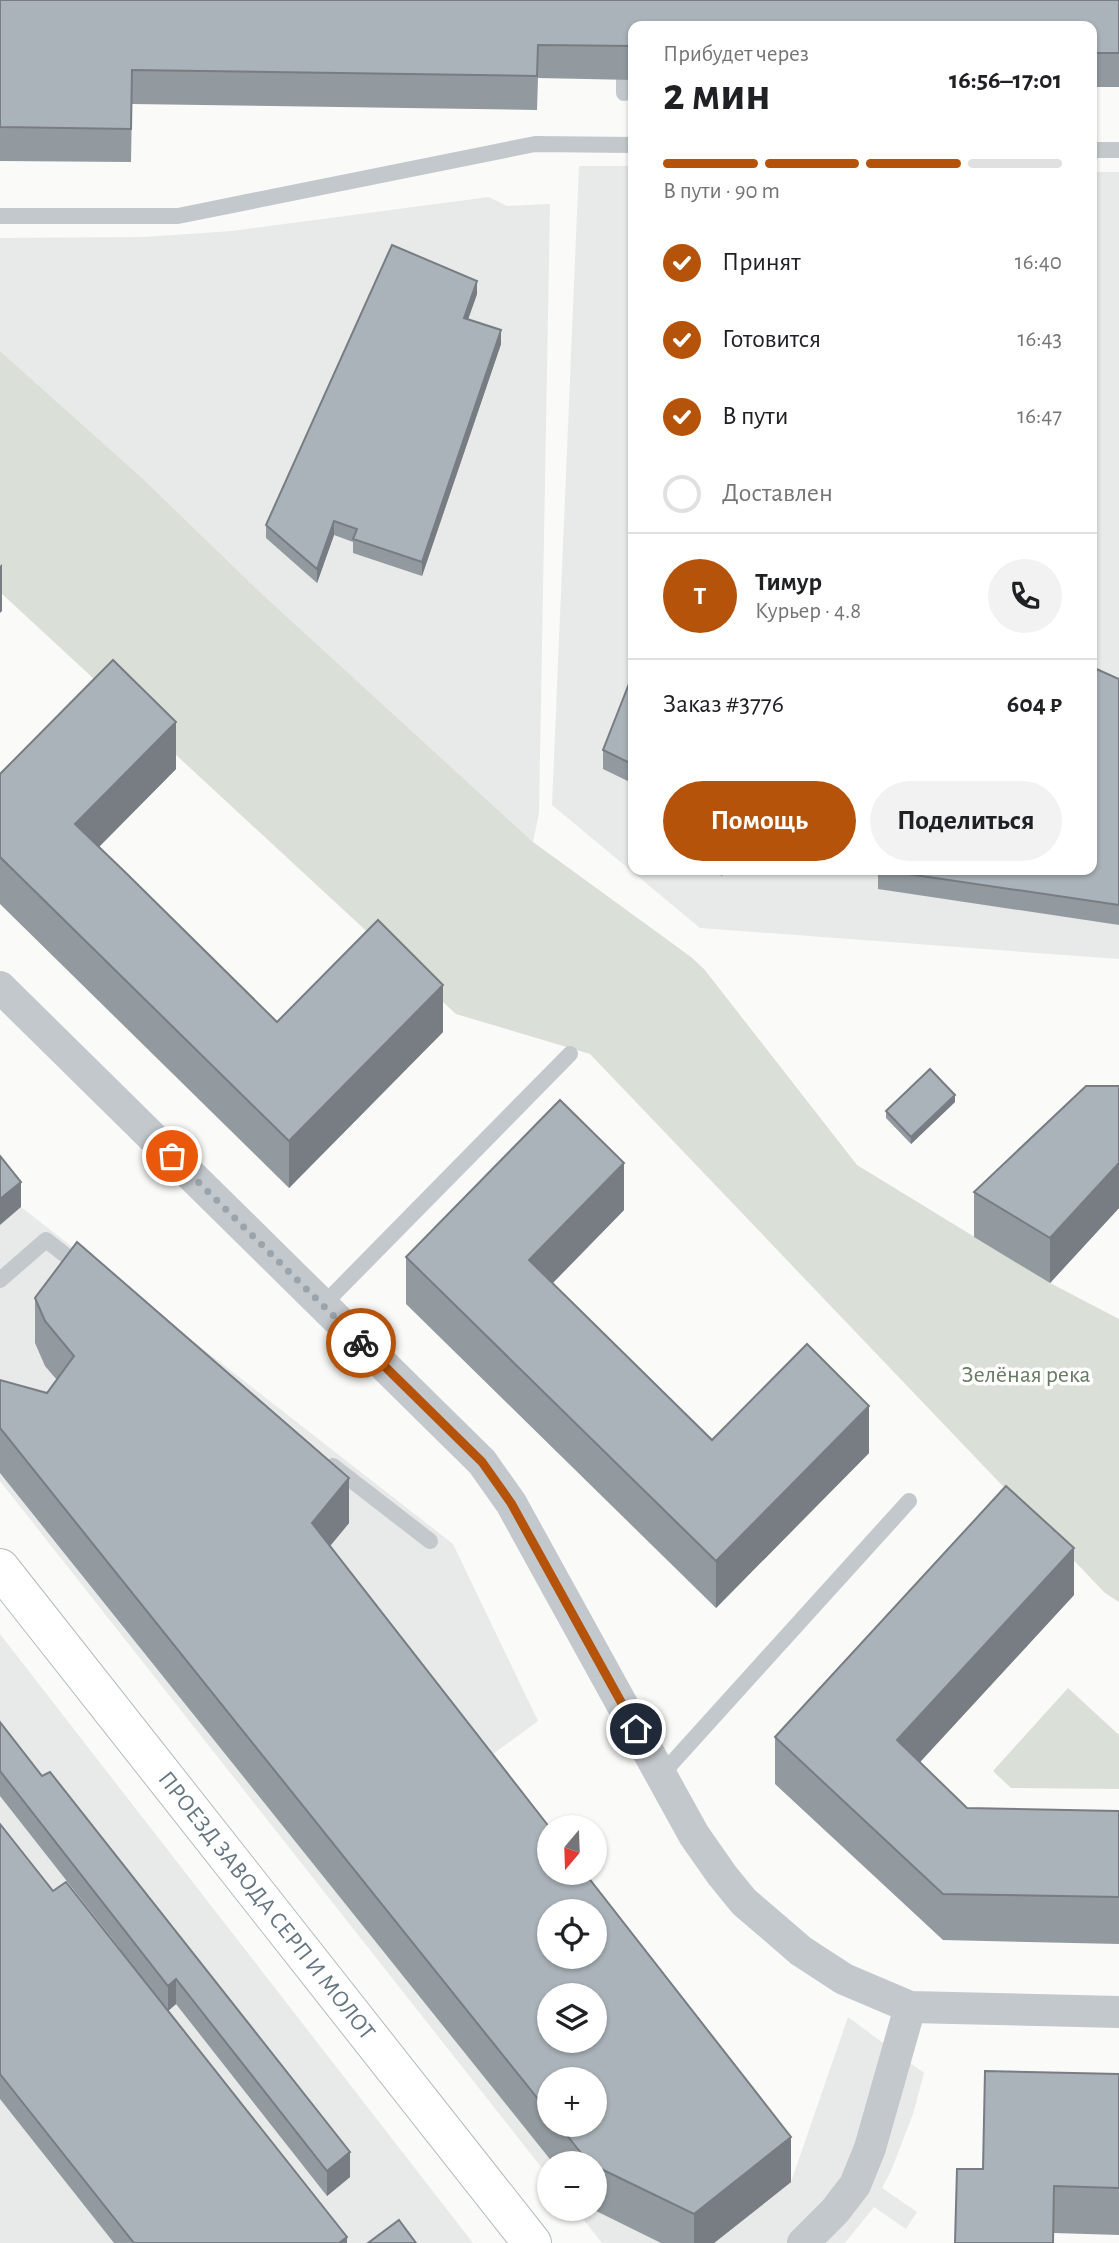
<!DOCTYPE html>
<html lang="ru">
<meta charset="utf-8">
<style>
body{margin:0;font-family:"Alegreya Sans",sans-serif;background:#f2f2f2;color:#202124;height:100vh;display:flex;flex-direction:column;font-size:26px;white-space:nowrap}
*{box-sizing:border-box;margin:0}
p{font-size:23px;color:#757577}
.icon{flex:none;width:38px;height:38px;fill:none;stroke:currentColor;stroke-width:2;stroke-linecap:round;stroke-linejoin:round}
.map{position:relative;flex:1;overflow:hidden}
.sheet{position:absolute;left:628px;top:21px;width:469px;height:854px;display:flex;flex-direction:column;background:#fff;border-radius:14px;box-shadow:0 2px 5px #0004}
.sheet>*{flex:none}
.needle{width:46px;rotate:199deg}
.tools{position:absolute;left:537px;top:1815px;display:grid;gap:14px}
.tools a{display:grid;place-items:center;width:70px;height:70px;border-radius:50%;background:#fff;box-shadow:0 2px 5px #0004;font-size:35px}
.pin{position:absolute;display:grid;place-items:center;width:60px;height:60px;color:#fff;margin:-30px;border:4px solid #fff;border-radius:50%;box-shadow:0 2px 7px #0007}
.courier{position:absolute;display:grid;place-items:center;width:70px;height:70px;margin:-35px;border:5px solid #b45309;border-radius:50%;background:#fff;color:#222;box-shadow:0 2px 9px #0007}
.head em{font-style:normal;font-weight:700}
.head div{display:flex;flex-direction:column-reverse}
.head{display:flex;align-items:center;justify-content:space-between;height:119px;padding:0 35px}
h1{font-size:46px;font-weight:700;line-height:52px}
.bar{display:grid;grid-template-columns:repeat(4,1fr);gap:10px 7px;align-content:center;height:84px;padding:0 35px}
.bar i{height:9px;border-radius:5px;background:#e0e0e0}
.bar .selected{background:#b45309}
.bar p{grid-column:span 4}
.line{display:flex;align-items:center;gap:18px;padding:0 35px;border-top:2px solid #e0e0e0}
.line div{flex:1}
.round{display:grid;place-items:center;flex:none;width:74px;height:74px;border-radius:37px;background:#f2f2f2}
ol{padding:0 35px;list-style:none}
li{display:flex;align-items:center;gap:21px;height:77px}
li p{margin-inline-start:auto}
li .icon{padding:7px;border-radius:50%;background:#b45309;color:#fff;stroke-width:4}
li:last-child{color:#757577}
li i{width:38px;height:38px;border:4px solid #e0e0e0;border-radius:50%}
.button{display:flex;gap:14px;margin-top:auto;padding:14px 35px}
.button a{flex:1;height:80px;border-radius:42px;background:#b45309;color:#fff;font-size:28px;font-weight:700;line-height:80px;text-align:center}
.button a+a{background:#f2f2f2;color:#202124}
.map>svg:first-child{display:block}
.built{fill:#e8e9e9;fill-rule:evenodd}
.green{fill:#dadfd7}
.lines{fill:none;stroke-linecap:round;stroke-linejoin:round}
.secondary-casing{stroke:#b3babf;stroke-width:40}
.lane{stroke:#c3c8cc;stroke-width:16}
.street{stroke:#c3c8cc;stroke-width:32}
.secondary{stroke:#fff;stroke-width:38}
.wall{fill:#929a9f;fill-rule:evenodd}
.shaded-wall{fill:#777d82}
.building{fill:#aab3b9;stroke:#777d82;stroke-width:2;fill-rule:evenodd}
.done{stroke:#99a4ac;stroke-width:7;stroke-dasharray:0 12.6}
.route{stroke:#b45309;stroke-width:9}
.labels{text-anchor:middle;dominant-baseline:central;stroke-width:7;stroke-linejoin:round;paint-order:stroke}
.park-label{font-size:24px;fill:#687a64;stroke:#fff}
.street-label{font-size:24px;fill:#657683;stroke:#fff}
</style>
<div class="map">
<svg width="1119" height="2243" viewBox="0 0 1119 2243">
<rect width="100%" height="100%" fill="#fafaf8"/>
<g class="built">
<path d="M579,166H633L634,870H1092V172H1119V959L700,928L552,805Z"/>
<path d="M489,197L507,206L550,204L539,813L533,842L261,593L141,477L0,351V238L143,237L232,231Z"/>
<path d="M0,1181L21,1207L453,1544L538,1721L482,1762L550,1872V1956H595L791,2182L848,2017L924,2073L913,2114L891,2171L882,2188L917,2212L906,2229L874,2207L845,2243H602L575,2209L595,2208V2163H550L549,2177L0,1481ZM550,1995H595V2040H550ZM550,2079H595V2124H550Z"/>
<path d="M0,1634L473,2243H0Z"/>
</g>
<g class="green">
<path d="M0,351L141,477L261,593L533,842L691,957L704,969L857,1165L1050,1283L1119,1319V1602L1105,1593L590,1054L456,1014L0,592Z"/>
<path d="M1068,1688L1119,1735V1789L1011,1788L993,1771Z"/>
</g>
<g class="lines">
<g class="secondary-casing">
<g id="secondary">
<path id="s1" d="M0,1568L532,2243"/>
</g>
</g>
<g class="lane">
<path d="M624,80V93"/>
<path d="M1092,150H1119"/>
<path d="M0,216H178L535,144L634,145"/>
<path d="M0,1280L46,1240L82,1268"/>
<path d="M323,1305L570,1054"/>
<path d="M333,1466L430,1541"/>
<path d="M661,1775L909,1501"/>
</g>
<g class="street">
<path d="M0,987L482,1462L511,1503L694,1835L722,1875L744,1902L801,1951L844,1979L910,2007L1119,2012"/>
<path d="M803,2243L835,2211L855,2185L870,2148L910,2007"/>
</g>
<use href="#secondary" class="secondary"/>
</g>
<g class="wall">
<path d="M0,0H1119V87H1092V26H634V80L538,78L537,110L132,104L131,162L0,161Z"/>
<path d="M477,294L468,319L501,344L422,576L353,553V542L334,535L317,583L266,538V525Z"/>
<path d="M634,671V784L603,769V750Z"/>
<path d="M1119,679V925L878,889V870Z"/>
<path d="M176,769L99,847L277,1022L443,1032L289,1188L0,904V774Z"/>
<path d="M634,791V819L630,817V797Z"/>
<path d="M712,870H725L722,876Z"/>
<path d="M1119,1086V1208L1050,1283L974,1237V1192Z"/>
<path d="M955,1102L911,1144L886,1118V1111Z"/>
<path d="M624,1210L553,1283L712,1440L869,1453L716,1608L406,1304V1257Z"/>
<path d="M35,1298L349,1523L330,1546L791,2182L714,2243H661L590,2208H595V2163H553L0,1473V1380L47,1393L57,1380L45,1366L35,1343ZM550,2079L595,2124H550Z"/>
<path d="M1074,1595L920,1762L967,1808L1119,1811V1944L943,1940L775,1784V1737Z"/>
<path d="M0,1722L350,2177L327,2196L176,2004L168,2011L347,2243H114L0,2099V1824L53,1891L121,1950L0,1796Z"/>
<path d="M1119,2074V2235L1054,2233L983,2169Z"/>
</g>
<g class="shaded-wall">
<path d="M477,281V294L464,331V318Z"/>
<path d="M501,330V344L422,576V562Z"/>
<path d="M334,521V535L317,583V569Z"/>
<path d="M2,564V611L0,613V566Z"/>
<path d="M176,722V769L75,871V824Z"/>
<path d="M443,985V1032L289,1188V1141Z"/>
<path d="M955,1095V1102L911,1144V1137Z"/>
<path d="M624,1163V1210L529,1307V1260Z"/>
<path d="M1119,1163V1208L1050,1283V1238Z"/>
<path d="M21,1182V1207L0,1225V1199Z"/>
<path d="M869,1406V1453L716,1608V1561Z"/>
<path d="M349,1478V1523L312,1568V1523Z"/>
<path d="M1074,1548V1595L897,1787V1740Z"/>
<path d="M176,1979V2004L168,2011V1986Z"/>
<path d="M791,2137V2182L714,2243H694V2214Z"/>
<path d="M350,2152V2177L327,2196V2171Z"/>
<path d="M347,2237V2243H339Z"/>
</g>
<g class="building">
<path d="M0,0H1119V53H1092V26H634V46L538,45L537,76L132,70L131,129L0,127Z"/>
<path d="M392,245L477,281L464,318L501,330L422,562L353,539L357,529L334,521L317,569L266,525Z"/>
<path d="M113,660L176,722L75,824L126,873L277,1022L378,920L443,985L289,1141L0,857V774Z"/>
<path d="M1092,667L1119,679V905L881,870H1092Z"/>
<path d="M634,671V765L603,750Z"/>
<path d="M930,1069L955,1095L911,1137L886,1111Z"/>
<path d="M1086,1086H1119V1163L1050,1238L974,1192Z"/>
<path d="M560,1100L624,1163L529,1260L712,1440L807,1344L869,1406L716,1561L406,1257Z"/>
<path d="M0,1156L21,1182L0,1199Z"/>
<path d="M77,1242L349,1478L312,1523L550,1828V1872H584L791,2137L694,2214L595,2166V2163H589L558,2124H595V2079H550V2114L0,1428V1380L47,1393L74,1356L45,1321L35,1298ZM550,1911H595V1956H550ZM550,1995H595V2040H550Z"/>
<path d="M1006,1486L1074,1548L897,1740L967,1808L1119,1811V1897L943,1894L775,1737Z"/>
<path d="M0,1722L42,1776L50,1772L350,2152L327,2171L176,1979L168,1986L0,1771Z"/>
<path d="M0,1824L53,1891L66,1882L347,2237L339,2243H134L0,2074Z"/>
<path d="M985,2071L1119,2074V2188L1054,2186L1053,2243H955L957,2169H983Z"/>
<path d="M399,2220L416,2243H368Z"/>
</g>
<g class="lines">
<path class="done" d="M172,1156L361,1343"/>
<path class="route" d="M361,1343L482,1462L511,1503L636,1729"/>
</g>
<g class="labels">
<g class="park-label">
<text x="1026" y="1375">Зелёная река</text>
</g>
<g class="street-label">
<text stroke="none"><textPath href="#s1" startOffset="430">ПРОЕЗД ЗАВОДА СЕРП И МОЛОТ</textPath></text>
</g>
</g>
</svg>
<div class="tools">
<a><svg class="needle" viewBox="-14 -14 28 28"><path d="M0-13l5 13h-10z" fill="#e53935"/><path d="M0 13l5-13h-10z" fill="#757577"/></svg></a>
<a><svg class="icon" aria-label="locate" viewBox="0 0 24 24"><circle cx="12" cy="12" r="6"/><path d="M12 2v4M12 18v4M2 12h4M18 12h4"/></svg></a>
<a><svg class="icon" aria-label="layers" viewBox="0 0 24 24"><path d="M12 4l9 5-9 5-9-5zM3 14l9 5 9-5"/></svg></a>
<a>+</a>
<a>−</a>
</div>
<div class="pin" style="left:172px;top:1156px;background:#ea580c"><svg class="icon" aria-label="bag" viewBox="0 0 24 24"><path d="M5 8h14l-1 12H6zM9 8a3 3 0 0 1 6 0"/></svg></div>
<div class="pin" style="left:636px;top:1729px;background:#1f2937"><svg class="icon" aria-label="home" viewBox="0 0 24 24"><path d="M3 11l9-7 9 7M6 9v11h12V9"/></svg></div>
<div class="courier" style="left:361px;top:1343px"><svg class="icon" aria-label="bike" viewBox="0 0 24 24"><circle cx="6" cy="16" r="4"/><circle cx="18" cy="16" r="4"/><path d="M6 16l4-8h5l3 8M10 8l3 8H6M13 5h3"/></svg></div>
<section class="sheet">
<div class="head"><div><h1>2 мин</h1><p>Прибудет через</p></div><em>16:56–17:01</em></div>
<div class="bar"><i class="selected"></i><i class="selected"></i><i class="selected"></i><i></i><p>В пути · 90 m</p></div>
<ol>
<li><svg class="icon" aria-label="check" viewBox="0 0 24 24"><path d="M5 12l5 5 9-10"/></svg>Принят<p>16:40</p></li>
<li><svg class="icon" aria-label="check" viewBox="0 0 24 24"><path d="M5 12l5 5 9-10"/></svg>Готовится<p>16:43</p></li>
<li><svg class="icon" aria-label="check" viewBox="0 0 24 24"><path d="M5 12l5 5 9-10"/></svg>В пути<p>16:47</p></li>
<li><i></i>Доставлен</li>
</ol>
<div class="line" style="height:126px"><b class="round" style="background:#b45309;color:#fff">Т</b><div><b>Тимур</b><p>Курьер · 4.8</p></div><a class="round"><svg class="icon" aria-label="phone" viewBox="0 0 24 24"><path d="M5 4h4l2 5-3 2q2 4 5 5l2-3 5 2v4C11 20 4 13 5 4z"/></svg></a></div>
<div class="line" style="height:91px"><div>Заказ #3776</div><b>604 ₽</b></div>
<div class="button"><a>Помощь</a><a>Поделиться</a></div>
</section>
</div>
